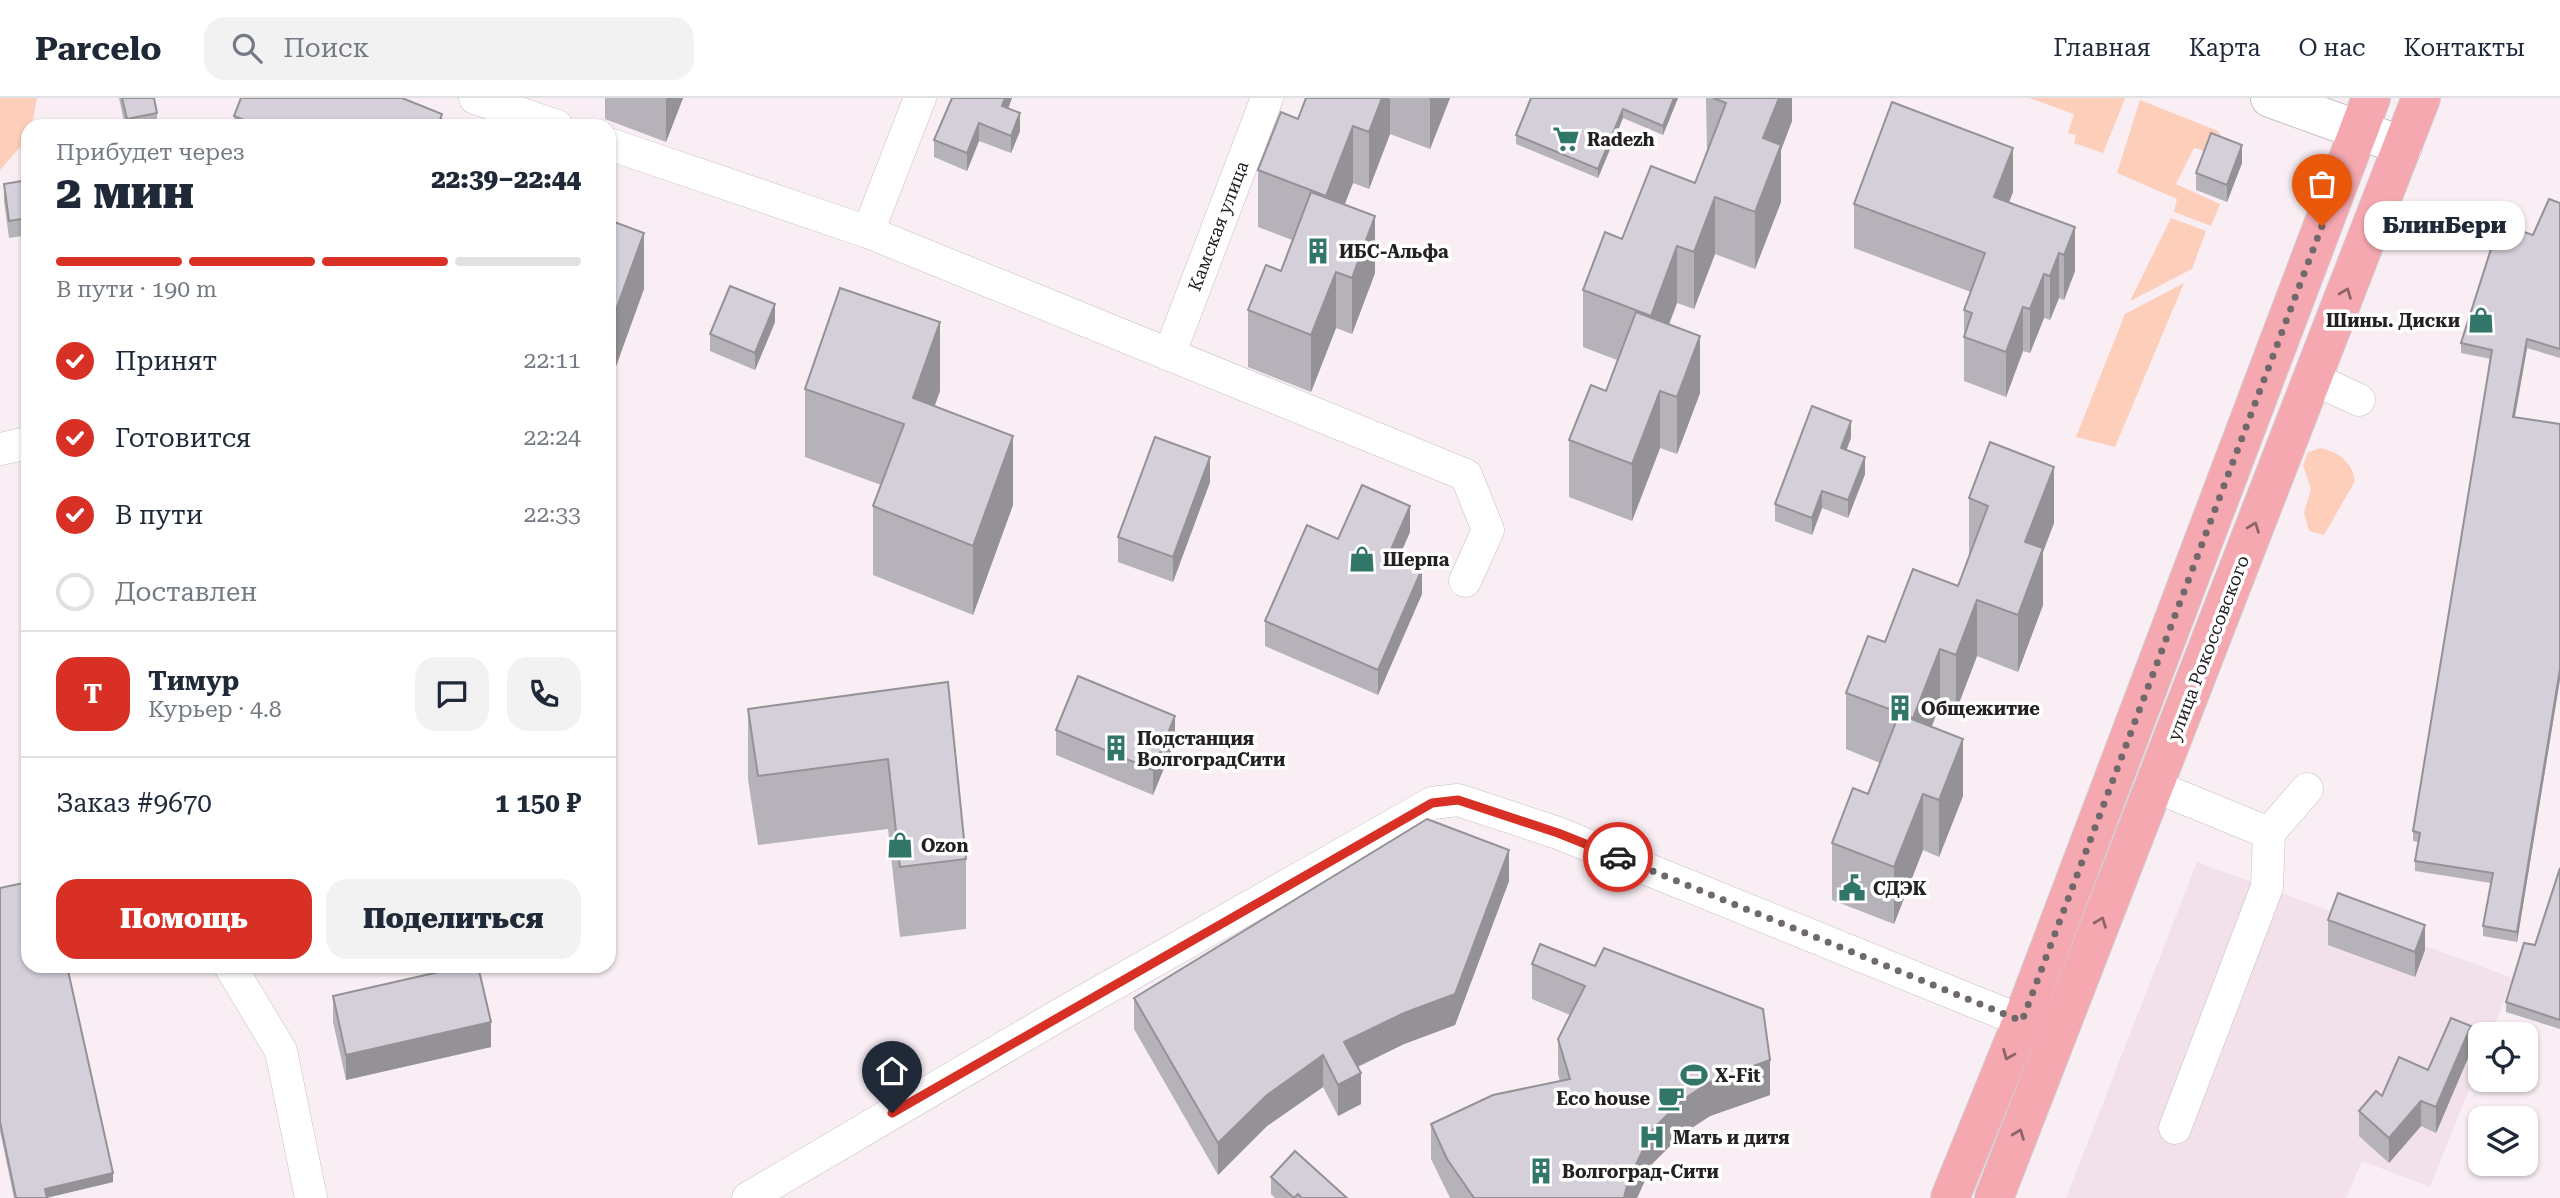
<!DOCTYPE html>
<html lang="ru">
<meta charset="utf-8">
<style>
body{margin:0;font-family:"Roboto Serif",serif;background:#f2f2f3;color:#1f2937;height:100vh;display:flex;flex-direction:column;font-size:26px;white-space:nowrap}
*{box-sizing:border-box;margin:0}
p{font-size:23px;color:#747a83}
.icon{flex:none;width:38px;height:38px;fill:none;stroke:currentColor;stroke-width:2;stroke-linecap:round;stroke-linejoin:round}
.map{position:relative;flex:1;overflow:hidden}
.details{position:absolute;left:21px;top:21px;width:595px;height:854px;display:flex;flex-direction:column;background:#fff;border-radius:21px;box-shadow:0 2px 5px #0004}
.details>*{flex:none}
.fabs{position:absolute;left:2468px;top:924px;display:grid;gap:14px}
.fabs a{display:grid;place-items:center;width:70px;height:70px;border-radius:14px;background:#fff;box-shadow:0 2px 5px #0004;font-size:35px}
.pin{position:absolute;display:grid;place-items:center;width:60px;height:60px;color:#fff;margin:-72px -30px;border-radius:50% 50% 50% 0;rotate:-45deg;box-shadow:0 0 7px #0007}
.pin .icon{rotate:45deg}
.courier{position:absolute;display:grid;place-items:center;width:70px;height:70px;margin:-35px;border:5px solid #d93025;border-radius:50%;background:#fff;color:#222;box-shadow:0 2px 9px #0007}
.bubble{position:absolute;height:49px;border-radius:21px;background:#fff;box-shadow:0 2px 5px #0004;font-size:23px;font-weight:800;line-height:49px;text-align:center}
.summary em{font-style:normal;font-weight:800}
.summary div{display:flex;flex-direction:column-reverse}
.summary{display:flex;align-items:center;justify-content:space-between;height:119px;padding:0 35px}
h1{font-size:46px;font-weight:800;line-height:52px}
.bar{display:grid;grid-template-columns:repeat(4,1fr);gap:10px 7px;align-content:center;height:84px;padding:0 35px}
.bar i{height:9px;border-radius:5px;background:#e0e1e3}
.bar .current{background:#d93025}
.bar p{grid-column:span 4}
.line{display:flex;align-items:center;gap:18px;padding:0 35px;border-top:2px solid #e0e1e3}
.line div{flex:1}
.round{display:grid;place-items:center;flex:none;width:74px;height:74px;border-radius:21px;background:#f2f2f3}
ol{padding:0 35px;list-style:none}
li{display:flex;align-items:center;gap:21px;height:77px}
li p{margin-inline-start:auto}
li .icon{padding:7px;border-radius:50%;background:#d93025;color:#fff;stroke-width:4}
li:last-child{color:#747a83}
li i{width:38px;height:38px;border:4px solid #e0e1e3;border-radius:50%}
.action{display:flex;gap:14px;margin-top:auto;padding:14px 35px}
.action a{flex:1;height:80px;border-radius:21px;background:#d93025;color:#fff;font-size:28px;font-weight:800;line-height:80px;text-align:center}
.action a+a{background:#f2f2f3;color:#1f2937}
header{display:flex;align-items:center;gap:42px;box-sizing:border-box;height:98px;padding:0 35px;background:#fff;border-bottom:2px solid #e0e1e3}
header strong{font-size:33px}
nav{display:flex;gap:38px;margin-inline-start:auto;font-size:24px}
.search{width:490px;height:63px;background:#f2f2f3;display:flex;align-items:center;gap:18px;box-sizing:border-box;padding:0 24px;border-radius:21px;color:#747a83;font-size:26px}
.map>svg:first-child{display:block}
.built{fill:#f2e1eb}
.green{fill:#fdcfba}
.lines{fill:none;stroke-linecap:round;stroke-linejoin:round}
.minor-casing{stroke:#c7bec3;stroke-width:33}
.secondary-casing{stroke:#c7bec3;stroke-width:40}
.trunk-casing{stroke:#cfcecf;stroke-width:40}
.minor{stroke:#fff;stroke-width:32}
.secondary{stroke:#fff;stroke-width:38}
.trunk{stroke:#f6a8b0;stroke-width:38}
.wall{fill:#b6b2ba}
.shaded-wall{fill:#949197}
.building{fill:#d4cfd8;stroke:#949197;stroke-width:2}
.oneway{stroke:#8e646a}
.done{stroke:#6f696c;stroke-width:7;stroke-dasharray:0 12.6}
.route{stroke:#d93025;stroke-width:9}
.labels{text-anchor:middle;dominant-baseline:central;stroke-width:7;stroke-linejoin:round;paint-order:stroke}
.poi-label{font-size:18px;font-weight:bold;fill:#252123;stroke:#fff;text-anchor:start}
.street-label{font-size:18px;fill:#252123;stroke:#fff}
</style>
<header>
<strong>Parcelo</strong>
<div class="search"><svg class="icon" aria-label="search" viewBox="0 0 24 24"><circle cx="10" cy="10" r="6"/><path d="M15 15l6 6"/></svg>Поиск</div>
<nav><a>Главная</a><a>Карта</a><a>О нас</a><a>Контакты</a></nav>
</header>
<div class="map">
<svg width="2560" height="1100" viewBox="0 0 2560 1100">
<rect width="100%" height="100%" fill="#f8eef4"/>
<path class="built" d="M2197,764L2513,880L2491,936H2480V964L2430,1089L2362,1063L2346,1100H2066Z"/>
<g class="green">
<path d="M0,0H37L32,28H28V40L0,72Z"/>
<path d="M2029,0H2124L2125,1L2103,55L2074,45L2076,37L2068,35L2074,16Z"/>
<path d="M2140,2L2218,33L2234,61L2194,50L2176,86L2220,106L2211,128L2174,114L2177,101L2117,75Z"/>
<path d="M2171,120L2206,133L2192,171L2130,203Z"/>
<path d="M2184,185L2115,349L2076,339L2125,216Z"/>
<path d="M2321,350C2340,355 2352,364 2355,383L2324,437L2309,433L2304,415L2311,391L2303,367L2308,354Z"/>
</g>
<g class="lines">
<g class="minor-casing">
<g id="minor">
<path d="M475,0L557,28"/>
<path d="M609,46L868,134L1466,377L1488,432L1465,483"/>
<path d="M868,134L920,0"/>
<path d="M1169,257L1267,0"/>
<path d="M2312,280L2359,302"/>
<path d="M0,351L28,345"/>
<path d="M2154,688L2269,735L2307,691"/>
<path d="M230,868L281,953L311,1100"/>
<path d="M2175,1030L2267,789L2269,735"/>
<path d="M748,1100L1061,916L1432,705L1458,702L1558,735L2022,923"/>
</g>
</g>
<g class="secondary-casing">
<path id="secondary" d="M2270,0L2403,48"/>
</g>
<g class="trunk-casing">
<g id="trunk">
<path d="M1950,1100L2022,923L2371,0"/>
<path d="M1994,1100L2421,0"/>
</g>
</g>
<use href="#minor" class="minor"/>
<use href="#secondary" class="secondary"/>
<use href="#trunk" class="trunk"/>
</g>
<g class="wall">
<path d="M119,0H154L157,15V28H125Z"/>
<path d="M605,0H683L666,44L605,21Z"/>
<path d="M952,0H1012L1008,11L1020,33L1011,55L979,43L967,73L934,59V42Z"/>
<path d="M1306,0H1450L1430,51L1390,36L1369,91L1353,85L1344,106L1375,175L1352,236L1336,230L1311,294L1248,269V212L1281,173L1292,142L1258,129V72L1298,21Z"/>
<path d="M1531,0H1678L1663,37L1623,20L1598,80L1516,46V37Z"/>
<path d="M1706,0H1792V23L1781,52V104L1755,171L1715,156L1694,211L1677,205L1669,226L1700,295L1677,356L1660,350L1632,423L1569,399V342L1606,293L1617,262L1583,249V192L1622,141L1695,85L1707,54Z"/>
<path d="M234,18L442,28H234Z"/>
<path d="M2242,65L2227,104L2196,92V75Z"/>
<path d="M28,82V137L9,140L4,103V86Z"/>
<path d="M2013,94L2009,104L2075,129V173L2064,202L2059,200L2050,222L2044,220L2030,255L2023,253L2006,299L1964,283V212L1971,194L1854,150V106Z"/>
<path d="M2560,105V260L2527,250L2515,319L2560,326V581L2517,844L2483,838V828L2491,785L2415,773V763L2419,744L2413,743V733L2491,261L2461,255V245L2533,137Z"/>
<path d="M775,224L755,272L710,253V236Z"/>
<path d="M805,291L940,293L934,308L1013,407L973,517L873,477V408L881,387L805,359Z"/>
<path d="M1851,340L1846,352L1865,376L1848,420L1822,410L1812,437L1775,423V406Z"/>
<path d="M1210,384L1173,484L1118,464V439Z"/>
<path d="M1969,400L2054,425L2043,454V507L2018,574L1977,558L1956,613L1940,607L1931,629L1963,698L1939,759L1923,752L1894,826L1832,802V745L1868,696L1880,665L1846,651V595L1885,544L1958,488L1969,457Z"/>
<path d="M1410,434L1398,461L1422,496L1378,597L1265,548V523L1338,441Z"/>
<path d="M948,584L966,761V831L900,839L888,731L758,747L748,681V611Z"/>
<path d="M1056,632L1175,643L1153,697L1056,657Z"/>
<path d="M2560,770V931L2506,914V904L2535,847Z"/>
<path d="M1509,783L1455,927L1404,946L1358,969L1361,1006L1338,1018L1323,989L1267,1028L1218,1077L1134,931V900Z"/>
<path d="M0,790L113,1084L47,1100H14L0,1033Z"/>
<path d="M2328,822L2425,852L2415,879L2328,847Z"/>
<path d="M1540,846L1770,997L1710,1018L1681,1037L1653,1065L1637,1100H1450L1431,1061V1026L1560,983L1558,976V941L1570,917L1532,901V866Z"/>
<path d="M333,898L491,949L346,982L333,924Z"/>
<path d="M2471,953L2436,1035L2421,1028L2389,1065L2359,1038V1013L2428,972Z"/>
<path d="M1271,1079L1347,1100H1275L1271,1096Z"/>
</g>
<g class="shaded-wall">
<path d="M666,0H683L666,44Z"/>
<path d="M1005,0H1012L1002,25V8Z"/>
<path d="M1382,0H1390V36L1369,91V34Z"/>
<path d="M1430,0H1450L1430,51Z"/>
<path d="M1674,0H1678L1663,37V28Z"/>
<path d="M1779,0H1792V23L1781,52V104L1755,171V114L1763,40Z"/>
<path d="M1623,11V20L1598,80V71Z"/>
<path d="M1020,15V33L1011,55V38Z"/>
<path d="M442,16V28H438Z"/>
<path d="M979,25V43L967,73V55Z"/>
<path d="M1353,28V85L1326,155V98Z"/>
<path d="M2242,47V65L2227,104V87Z"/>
<path d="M2013,50V94L1994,143V99Z"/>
<path d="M1715,99V156L1694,211V154Z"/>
<path d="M1375,118V175L1352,236V180Z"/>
<path d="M2075,129V173L2064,202V157Z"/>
<path d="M644,135V191L609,288V231Z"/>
<path d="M1677,148V205L1651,274V218Z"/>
<path d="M2059,155V200L2050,222V178Z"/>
<path d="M1336,174V230L1311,294V237Z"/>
<path d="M2044,176V220L2030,255V211Z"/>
<path d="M775,206V224L755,272V255Z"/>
<path d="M2023,209V253L2006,299V254Z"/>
<path d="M940,224V293L913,369V300Z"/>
<path d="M1700,238V295L1677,356V299Z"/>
<path d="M2527,241V250L2513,328V319Z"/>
<path d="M1660,293V350L1632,423V366Z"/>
<path d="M1851,323V340L1841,367V350Z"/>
<path d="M1013,338V407L973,517V448Z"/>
<path d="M1210,359V384L1173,484V459Z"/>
<path d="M1865,359V376L1848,420V402Z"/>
<path d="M2054,369V425L2043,454V507L2018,574V517L2025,444Z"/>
<path d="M1822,393V410L1812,437V420Z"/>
<path d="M1410,408V434L1389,482V456Z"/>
<path d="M1422,471V496L1378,597V572Z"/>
<path d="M1977,502V558L1956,613V557Z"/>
<path d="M1940,551V607L1913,677V620Z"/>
<path d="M2560,571V581L2517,844V834Z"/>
<path d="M1175,618V643L1153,697V672Z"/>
<path d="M1963,641V698L1939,759V702Z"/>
<path d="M1923,696V752L1894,826V769Z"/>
<path d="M1509,752V783L1455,927L1404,946L1344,975V944L1404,915Z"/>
<path d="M2425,827V852L2415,879V854Z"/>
<path d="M491,924V949L346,982V957Z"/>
<path d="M2471,928V953L2436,1035V1009Z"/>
<path d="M1323,957V989L1267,1028L1218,1077V1045L1267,997Z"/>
<path d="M1770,962V997L1710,1018L1681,1037L1653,1065L1637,1100H1624L1628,1083L1653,1031L1681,1003L1710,984Z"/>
<path d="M1361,975V1006L1338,1018V987Z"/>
<path d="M2421,1003V1028L2389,1065V1040Z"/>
<path d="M113,1075V1084L45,1100V1091Z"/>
</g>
<g class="building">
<path d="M122,0H154L157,15L127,21Z"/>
<path d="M241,0H402L442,16L438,28H260L234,18Z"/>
<path d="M952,0H1005L1002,8L1020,15L1011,38L979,25L967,55L934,42Z"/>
<path d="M1306,0H1382L1369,34L1353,28L1326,98L1258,72L1281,14L1298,21Z"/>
<path d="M1531,0H1674L1663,28L1623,11L1598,71L1516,37Z"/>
<path d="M1713,0H1779L1763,40L1781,47L1755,114L1715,99L1694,154L1677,148L1651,218L1583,192L1605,134L1622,141L1651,68L1695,85L1726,5Z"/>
<path d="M1892,4L2013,50L1994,99L2075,129L2064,157L2059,155L2050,178L2044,176L2030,211L2023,209L2006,254L1964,239L1972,215L1964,212L1985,155L1854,106Z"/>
<path d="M2211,35L2242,47L2227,87L2196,75Z"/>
<path d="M28,82V120L9,123L4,86Z"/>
<path d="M1311,94L1375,118L1352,180L1336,174L1311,237L1248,212L1266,167L1281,173Z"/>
<path d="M2549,101L2560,105V251L2527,241L2513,319L2560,326V571L2517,834L2483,828L2493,775L2415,763L2420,735L2413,733L2492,252L2461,245L2499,126L2533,137Z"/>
<path d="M609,122L644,135L609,231Z"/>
<path d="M730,188L775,206L755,255L710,236Z"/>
<path d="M840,190L940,224L913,300L1013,338L973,448L873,408L904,326L805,291Z"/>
<path d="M1636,214L1700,238L1677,299L1660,293L1632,366L1569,342L1591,287L1606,293Z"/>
<path d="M1812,308L1851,323L1841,350L1865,359L1848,402L1822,393L1812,420L1775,406Z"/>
<path d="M1155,339L1210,359L1173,459L1118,439Z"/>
<path d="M1990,344L2054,369L2025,444L2043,450L2018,517L1977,502L1956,557L1940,551L1913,620L1846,595L1868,538L1885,544L1913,471L1958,488L1988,408L1969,400Z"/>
<path d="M1362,387L1410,408L1389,456L1422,471L1378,572L1265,523L1307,427L1338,441Z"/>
<path d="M1078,578L1175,618L1153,672L1056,632Z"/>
<path d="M948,584L966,761L900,769L888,661L758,678L748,611Z"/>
<path d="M1899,616L1963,641L1939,702L1923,696L1894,769L1832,745L1853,690L1868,696Z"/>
<path d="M1427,721L1509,752L1455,896L1404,915L1344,944L1361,975L1338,987L1323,957L1267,997L1218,1045L1134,900Z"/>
<path d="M2560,770V922L2506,904L2524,845L2535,847Z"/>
<path d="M28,784V868H67L113,1075L45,1091L47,1100H16L0,1024V790Z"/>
<path d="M2338,795L2425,827L2415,854L2328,822Z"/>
<path d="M1540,846L1595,868L1604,850L1763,911L1770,962L1710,984L1681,1003L1653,1031L1628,1083L1624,1100H1474L1447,1061L1431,1026L1493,997L1570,981L1558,941L1585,888L1532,866Z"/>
<path d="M465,868H478L491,924L346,957L333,898Z"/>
<path d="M2451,920L2471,928L2436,1009L2421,1003L2389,1040L2359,1013L2376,993L2382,998L2399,959L2428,972Z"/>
<path d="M1295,1053L1347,1100H1302L1298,1096L1294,1100L1271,1079Z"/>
</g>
<defs><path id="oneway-chevron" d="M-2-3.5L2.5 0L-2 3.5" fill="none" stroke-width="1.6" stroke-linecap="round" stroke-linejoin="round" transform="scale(1.75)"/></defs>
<g class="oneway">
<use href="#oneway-chevron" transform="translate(2346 195) rotate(-69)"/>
<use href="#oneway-chevron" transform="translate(2254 429) rotate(-69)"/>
<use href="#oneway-chevron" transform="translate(2101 824) rotate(-69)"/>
<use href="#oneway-chevron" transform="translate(2008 957) rotate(112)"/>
<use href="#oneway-chevron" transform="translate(2019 1036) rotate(-69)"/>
</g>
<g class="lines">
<path class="done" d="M1618,759L2022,923L2322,128"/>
<path class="route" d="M892,1015L1432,705L1458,702L1558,735L1618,759"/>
</g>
<defs>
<g id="supermarket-bare" transform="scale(2.1)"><path d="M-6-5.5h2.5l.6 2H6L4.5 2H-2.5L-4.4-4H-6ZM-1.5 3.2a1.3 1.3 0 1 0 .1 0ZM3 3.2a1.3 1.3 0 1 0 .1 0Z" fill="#327669" stroke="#fff" stroke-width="2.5" paint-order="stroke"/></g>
<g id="building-bare" transform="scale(2.1)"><path d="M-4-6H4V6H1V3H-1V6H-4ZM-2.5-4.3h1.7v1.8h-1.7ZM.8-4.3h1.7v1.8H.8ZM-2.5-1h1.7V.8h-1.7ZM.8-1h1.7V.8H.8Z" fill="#327669" stroke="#fff" stroke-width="2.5" paint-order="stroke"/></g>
<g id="shop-bare" transform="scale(2.1)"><path d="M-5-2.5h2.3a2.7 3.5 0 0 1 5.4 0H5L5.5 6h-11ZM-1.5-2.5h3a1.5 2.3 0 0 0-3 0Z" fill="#327669" stroke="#fff" stroke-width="2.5" paint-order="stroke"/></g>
<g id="civic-bare" transform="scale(2.1)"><path d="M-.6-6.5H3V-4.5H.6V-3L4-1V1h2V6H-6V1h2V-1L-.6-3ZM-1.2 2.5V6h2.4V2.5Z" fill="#327669" stroke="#fff" stroke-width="2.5" paint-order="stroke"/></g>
<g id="stadium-bare" transform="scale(2.1)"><path d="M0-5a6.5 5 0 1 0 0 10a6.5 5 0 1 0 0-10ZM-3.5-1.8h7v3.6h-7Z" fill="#327669" stroke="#fff" stroke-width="2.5" paint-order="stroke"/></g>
<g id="cafe-bare" transform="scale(2.1)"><path d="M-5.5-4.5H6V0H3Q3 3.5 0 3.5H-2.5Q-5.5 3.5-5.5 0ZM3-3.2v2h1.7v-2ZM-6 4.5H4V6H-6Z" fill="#327669" stroke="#fff" stroke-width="2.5" paint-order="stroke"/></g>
<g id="hospital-bare" transform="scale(2.1)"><path d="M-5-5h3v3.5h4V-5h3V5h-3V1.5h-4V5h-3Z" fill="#327669" stroke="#fff" stroke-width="2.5" paint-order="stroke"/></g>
</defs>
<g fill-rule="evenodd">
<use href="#supermarket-bare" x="1566" y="41"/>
<use href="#building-bare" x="1318" y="153"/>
<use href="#shop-bare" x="2481" y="222"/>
<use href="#shop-bare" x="1362" y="461"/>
<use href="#building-bare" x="1900" y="610"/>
<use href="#building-bare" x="1116" y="650"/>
<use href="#shop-bare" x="900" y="747"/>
<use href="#civic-bare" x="1852" y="790"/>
<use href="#stadium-bare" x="1694" y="977"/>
<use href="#cafe-bare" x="1671" y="1000"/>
<use href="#hospital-bare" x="1652" y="1039"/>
<use href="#building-bare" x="1541" y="1073"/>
</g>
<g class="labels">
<g class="poi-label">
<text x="1587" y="41">Radezh</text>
<text x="1339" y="153">ИБС-Альфа</text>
<text x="2460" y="222" text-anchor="end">Шины. Диски</text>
<text x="1383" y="461">Шерпа</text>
<text x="1921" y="610">Общежитие</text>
<text x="1137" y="640">Подстанция<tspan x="1137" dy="21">ВолгоградСити</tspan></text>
<text x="921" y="747">Ozon</text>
<text x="1873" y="790">СДЭК</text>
<text x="1715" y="977">X-Fit</text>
<text x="1650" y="1000" text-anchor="end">Eco house</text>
<text x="1673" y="1039">Мать и дитя</text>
<text x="1562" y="1073">Волгоград-Сити</text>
</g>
<g class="street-label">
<text transform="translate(1218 128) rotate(-69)">Камская улица</text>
<text transform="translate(2208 550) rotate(-69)">улица Рокоссовского</text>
</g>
</g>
</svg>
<div class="fabs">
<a><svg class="icon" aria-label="locate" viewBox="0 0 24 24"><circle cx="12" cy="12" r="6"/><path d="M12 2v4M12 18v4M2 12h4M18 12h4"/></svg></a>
<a><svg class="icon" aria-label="layers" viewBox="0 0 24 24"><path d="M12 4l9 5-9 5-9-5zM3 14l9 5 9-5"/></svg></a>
</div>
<div class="pin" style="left:2322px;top:128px;background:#ea580c"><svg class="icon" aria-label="bag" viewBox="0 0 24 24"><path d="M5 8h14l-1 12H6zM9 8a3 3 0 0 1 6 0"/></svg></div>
<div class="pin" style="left:892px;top:1015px;background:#1f2937"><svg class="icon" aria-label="home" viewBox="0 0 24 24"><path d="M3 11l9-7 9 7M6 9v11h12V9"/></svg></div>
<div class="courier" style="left:1618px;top:759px"><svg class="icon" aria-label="car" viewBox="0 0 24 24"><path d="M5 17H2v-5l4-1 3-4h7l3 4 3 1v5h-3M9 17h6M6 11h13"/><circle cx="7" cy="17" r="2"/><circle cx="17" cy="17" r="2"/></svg></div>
<div class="bubble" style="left:2364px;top:103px;width:161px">БлинБери</div>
<section class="details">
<div class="summary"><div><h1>2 мин</h1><p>Прибудет через</p></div><em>22:39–22:44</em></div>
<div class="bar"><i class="current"></i><i class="current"></i><i class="current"></i><i></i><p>В пути · 190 m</p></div>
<ol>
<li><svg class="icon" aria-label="check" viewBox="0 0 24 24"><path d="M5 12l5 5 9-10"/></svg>Принят<p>22:11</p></li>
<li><svg class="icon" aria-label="check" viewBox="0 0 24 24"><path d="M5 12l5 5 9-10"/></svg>Готовится<p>22:24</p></li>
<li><svg class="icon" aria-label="check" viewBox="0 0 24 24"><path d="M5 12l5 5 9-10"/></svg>В пути<p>22:33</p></li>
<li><i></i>Доставлен</li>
</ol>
<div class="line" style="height:126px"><b class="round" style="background:#d93025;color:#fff">Т</b><div><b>Тимур</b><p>Курьер · 4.8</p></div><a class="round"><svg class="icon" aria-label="chat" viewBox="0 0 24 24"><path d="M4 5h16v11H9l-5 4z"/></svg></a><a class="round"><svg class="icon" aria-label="phone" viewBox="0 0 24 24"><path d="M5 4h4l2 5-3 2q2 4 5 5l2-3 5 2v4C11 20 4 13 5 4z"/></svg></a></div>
<div class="line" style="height:91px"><div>Заказ #9670</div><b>1 150 ₽</b></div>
<div class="action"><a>Помощь</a><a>Поделиться</a></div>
</section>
</div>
